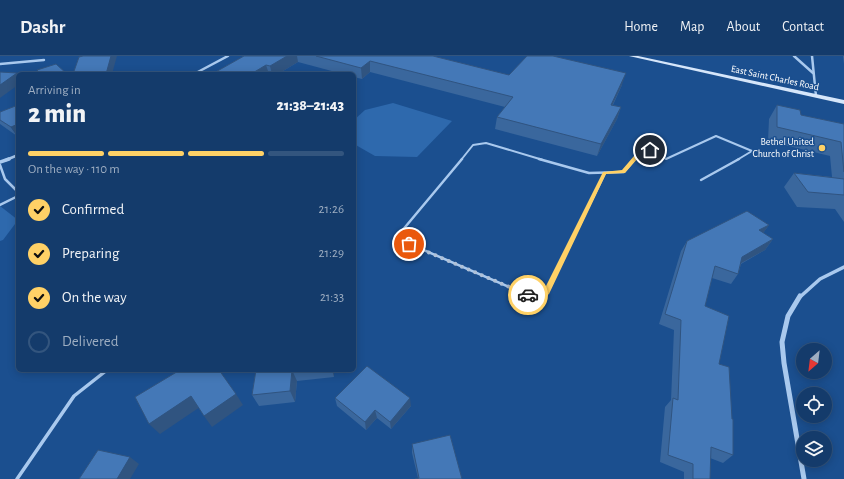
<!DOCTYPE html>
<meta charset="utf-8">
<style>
body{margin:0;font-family:"Alegreya Sans",sans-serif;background:#214673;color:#f1f3f6;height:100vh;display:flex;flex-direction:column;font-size:15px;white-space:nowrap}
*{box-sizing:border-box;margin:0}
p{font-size:13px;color:#9dadc1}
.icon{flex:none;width:22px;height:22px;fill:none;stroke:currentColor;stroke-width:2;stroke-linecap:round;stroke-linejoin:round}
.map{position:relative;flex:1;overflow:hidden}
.side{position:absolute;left:16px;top:16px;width:340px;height:300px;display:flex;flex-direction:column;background:#143b6b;border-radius:6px;box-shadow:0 2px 10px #0003,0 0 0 1px #33557e}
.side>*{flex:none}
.needle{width:26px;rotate:208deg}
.buttons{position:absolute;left:796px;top:287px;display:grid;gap:8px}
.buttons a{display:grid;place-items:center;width:36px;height:36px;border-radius:50%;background:#143b6b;box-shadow:0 2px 10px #0003,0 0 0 1px #33557e;font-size:20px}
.pin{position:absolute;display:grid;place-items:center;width:34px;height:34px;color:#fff;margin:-17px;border:2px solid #fff;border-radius:50%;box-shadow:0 1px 4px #0007}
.courier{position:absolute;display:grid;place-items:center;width:40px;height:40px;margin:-20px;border:3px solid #ffd166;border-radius:50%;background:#fff;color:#222;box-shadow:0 1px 5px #0007}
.headline em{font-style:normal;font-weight:800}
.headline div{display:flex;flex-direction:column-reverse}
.headline{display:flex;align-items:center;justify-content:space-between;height:68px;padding:0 12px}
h1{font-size:26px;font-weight:800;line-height:30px}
.bar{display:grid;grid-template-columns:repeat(4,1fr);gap:6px 4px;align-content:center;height:48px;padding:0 12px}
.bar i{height:5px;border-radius:3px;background:#33557e}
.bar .selected{background:#ffd166}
.bar p{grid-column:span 4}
ol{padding:0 12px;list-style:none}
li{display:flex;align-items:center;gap:12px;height:44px}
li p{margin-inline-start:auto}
li .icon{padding:4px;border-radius:50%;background:#ffd166;color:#111;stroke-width:4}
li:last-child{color:#9dadc1}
li i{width:22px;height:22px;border:2px solid #33557e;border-radius:50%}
header{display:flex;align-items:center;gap:24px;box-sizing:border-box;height:56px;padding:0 20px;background:#143b6b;border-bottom:1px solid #33557e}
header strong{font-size:19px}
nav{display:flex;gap:22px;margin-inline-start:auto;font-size:14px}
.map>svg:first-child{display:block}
.green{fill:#2e69ad}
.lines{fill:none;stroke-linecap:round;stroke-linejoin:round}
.service-far2{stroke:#a9c9ee;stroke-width:2}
.service-far1{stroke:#a9c9ee;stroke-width:2.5}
.service{stroke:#a9c9ee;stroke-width:3.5}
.minor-far2{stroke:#a9c9ee;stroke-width:2.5}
.minor-far1{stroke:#a9c9ee;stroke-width:3.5}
.minor{stroke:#a9c9ee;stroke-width:5}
.secondary{fill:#d6e6fa;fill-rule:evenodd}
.wall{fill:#3a679d}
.shaded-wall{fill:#305480}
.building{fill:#4478b7;stroke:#305480}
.route{fill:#ffd166}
.done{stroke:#afc1d8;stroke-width:4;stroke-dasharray:0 7.2}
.poi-dot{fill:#ffd166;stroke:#1b4f8f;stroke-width:1.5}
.labels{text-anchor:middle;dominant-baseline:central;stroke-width:3;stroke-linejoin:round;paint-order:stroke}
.far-street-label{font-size:10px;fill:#fff;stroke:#1b4f8f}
.far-poi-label{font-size:10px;fill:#fff;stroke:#1b4f8f;text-anchor:end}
</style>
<header>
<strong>Dashr</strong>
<nav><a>Home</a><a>Map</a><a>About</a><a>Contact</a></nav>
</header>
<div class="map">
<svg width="844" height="423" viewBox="0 0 844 423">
<rect width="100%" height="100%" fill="#1b4f8f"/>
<g class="green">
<path d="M393,47L452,65L417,101L375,100L354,88V64L365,54Z"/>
<path d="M0,150L18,164L3,184L0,185Z"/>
</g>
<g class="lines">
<g class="service-far2">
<path d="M666,103L716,80L752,95L737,104"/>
<path d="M461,104L473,89L486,87L543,104"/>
<path d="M634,104L650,93"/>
</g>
<g class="service-far1">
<path d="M462,103L396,182L532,241"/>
<path d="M539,103L589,117L624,116L635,103"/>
<path d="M0,109L5,123L18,136"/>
<path d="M701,124L739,103"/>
<path d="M0,149L18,140"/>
<path d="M542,241L547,236L605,117"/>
</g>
<g class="service">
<path d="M529,240L540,243L543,240"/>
<path d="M17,423L74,340L107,314"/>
</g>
<g class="minor-far2">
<path d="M794,0L813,17"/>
<path d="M812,0L816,40"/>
<path d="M0,8L44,4"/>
<path d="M194,18L228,0"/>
<path d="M6,104L18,99"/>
</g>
<g class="minor-far1">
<path d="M0,106L9,103"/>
<path d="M800,241L820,223L844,211"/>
</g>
<path class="minor" d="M800,240L788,260L782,286L784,307L804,423"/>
<path class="secondary" d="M629,0H638L844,44V48Z"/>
</g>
<g class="wall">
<path d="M244,0H433L509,19L622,29L613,49L621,51L617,63L597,100L495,73L497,61L505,51L370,16L362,23L354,21V18H343L298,6L278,18H212Z"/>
<path d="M843,0H844V8Z"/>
<path d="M777,49L801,59L844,68V166L835,153L797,151L784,131L794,117L832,121L830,100L768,85L769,63Z"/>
<path d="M0,56L17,80L0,68Z"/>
<path d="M769,169L763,177L773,183L765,194L741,208L738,218L731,228L712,222L705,250L719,308L733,399L723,407L710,402V423H684V416L660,406L665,351L671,344L674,274L659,268L681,195L687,185Z"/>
<path d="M256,314H334V321L297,325L295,346L259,350L252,339Z"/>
<path d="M335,342L411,350L391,373L377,362L366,374L337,350Z"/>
<path d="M412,388L462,423L418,422L412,397Z"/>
</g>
<g class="shaded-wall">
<path d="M111,0H117L112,18H106Z"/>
<path d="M287,0H297L298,6L278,18H272L270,10Z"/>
<path d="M370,5V16L362,23L361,12Z"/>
<path d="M266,9L269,18H251Z"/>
<path d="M17,17L18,18V29L0,42V29Z"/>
<path d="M626,17L622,29L607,60L611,49Z"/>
<path d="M621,51L617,63L597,100L601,88Z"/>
<path d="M18,68V80H17L11,71Z"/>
<path d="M769,169L761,180L759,174Z"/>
<path d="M773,183L765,194L734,211L742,201Z"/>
<path d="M292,314L297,325L295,346L290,335Z"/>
<path d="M332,314H334V321Z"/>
<path d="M236,338L243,349L212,371L204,360Z"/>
<path d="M191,340L200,351L160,378L149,368Z"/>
<path d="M410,342L411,350L391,373L390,366Z"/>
<path d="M375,354L377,362L366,374L365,366Z"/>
<path d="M130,401L139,408L130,423H117Z"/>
</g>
<g class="building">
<path d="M83,0H111L106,18H73L79,1Z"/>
<path d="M244,0H287L270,10L266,9L251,18H212Z"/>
<path d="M316,0H433L509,19L527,0H553L626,17L611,49L621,51L601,88L497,61L513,41L370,5L361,12Z"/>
<path d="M56,8L67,18H41L37,14Z"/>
<path d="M0,16L17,17L0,29Z"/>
<path d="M18,49V68L11,71L0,64V56Z"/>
<path d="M777,49L800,54L801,59L844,68V116L841,86L777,71Z"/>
<path d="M794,117L844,123V139L808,136Z"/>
<path d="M747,155L769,169L759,174L773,183L742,201L738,218L715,210L705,250L729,260L719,308L729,311L732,363H733V399L711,391L710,423H693V408L668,399L673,342L678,344L681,264L665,258L687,185Z"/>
<path d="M367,310L410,342L390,366L375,354L365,366L335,342Z"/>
<path d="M180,314H219L236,338L204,360L191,340L149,368L135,341Z"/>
<path d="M256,314H292L290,335L252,339Z"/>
<path d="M450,379L462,423H415L419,422L412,388Z"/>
<path d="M98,394L130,401L117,423H79Z"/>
</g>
<path class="route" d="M648,92L652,94L638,102L625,117L606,118L549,238L540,245L526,241V237L539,239L544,234L603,116L622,114L634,100Z"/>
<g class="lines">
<path class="done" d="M409,188L528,239"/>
</g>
<circle class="poi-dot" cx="822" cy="92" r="4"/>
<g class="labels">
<g class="far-street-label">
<text transform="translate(775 22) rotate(12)">East Saint Charles Road</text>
</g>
<g class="far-poi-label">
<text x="814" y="86">Bethel United<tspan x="814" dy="12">Church of Christ</tspan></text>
</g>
</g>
</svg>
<div class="buttons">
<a><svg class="needle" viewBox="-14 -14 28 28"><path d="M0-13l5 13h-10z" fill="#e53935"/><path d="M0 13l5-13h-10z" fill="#9dadc1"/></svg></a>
<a><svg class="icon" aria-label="locate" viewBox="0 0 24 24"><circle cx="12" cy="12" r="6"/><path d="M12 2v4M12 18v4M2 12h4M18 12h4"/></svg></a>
<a><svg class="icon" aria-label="layers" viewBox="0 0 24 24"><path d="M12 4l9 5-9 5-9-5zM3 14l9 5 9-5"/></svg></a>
</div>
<div class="pin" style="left:409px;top:188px;background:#ea580c"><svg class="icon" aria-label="bag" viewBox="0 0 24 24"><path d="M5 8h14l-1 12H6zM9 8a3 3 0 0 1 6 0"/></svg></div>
<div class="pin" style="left:650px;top:94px;background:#1f2937"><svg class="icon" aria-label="home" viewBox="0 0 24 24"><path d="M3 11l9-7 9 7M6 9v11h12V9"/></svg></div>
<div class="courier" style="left:528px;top:239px"><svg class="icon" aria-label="car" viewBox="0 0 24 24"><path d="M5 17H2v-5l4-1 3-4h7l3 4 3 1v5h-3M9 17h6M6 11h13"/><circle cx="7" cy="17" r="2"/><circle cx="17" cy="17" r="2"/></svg></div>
<section class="side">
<div class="headline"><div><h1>2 min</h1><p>Arriving in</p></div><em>21:38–21:43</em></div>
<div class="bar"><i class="selected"></i><i class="selected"></i><i class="selected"></i><i></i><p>On the way · 110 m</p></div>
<ol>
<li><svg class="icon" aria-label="check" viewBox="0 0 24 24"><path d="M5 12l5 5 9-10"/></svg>Confirmed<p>21:26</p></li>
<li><svg class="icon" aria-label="check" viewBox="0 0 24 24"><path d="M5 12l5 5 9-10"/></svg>Preparing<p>21:29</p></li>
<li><svg class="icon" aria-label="check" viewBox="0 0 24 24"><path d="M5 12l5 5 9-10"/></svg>On the way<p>21:33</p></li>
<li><i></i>Delivered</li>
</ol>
</section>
</div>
